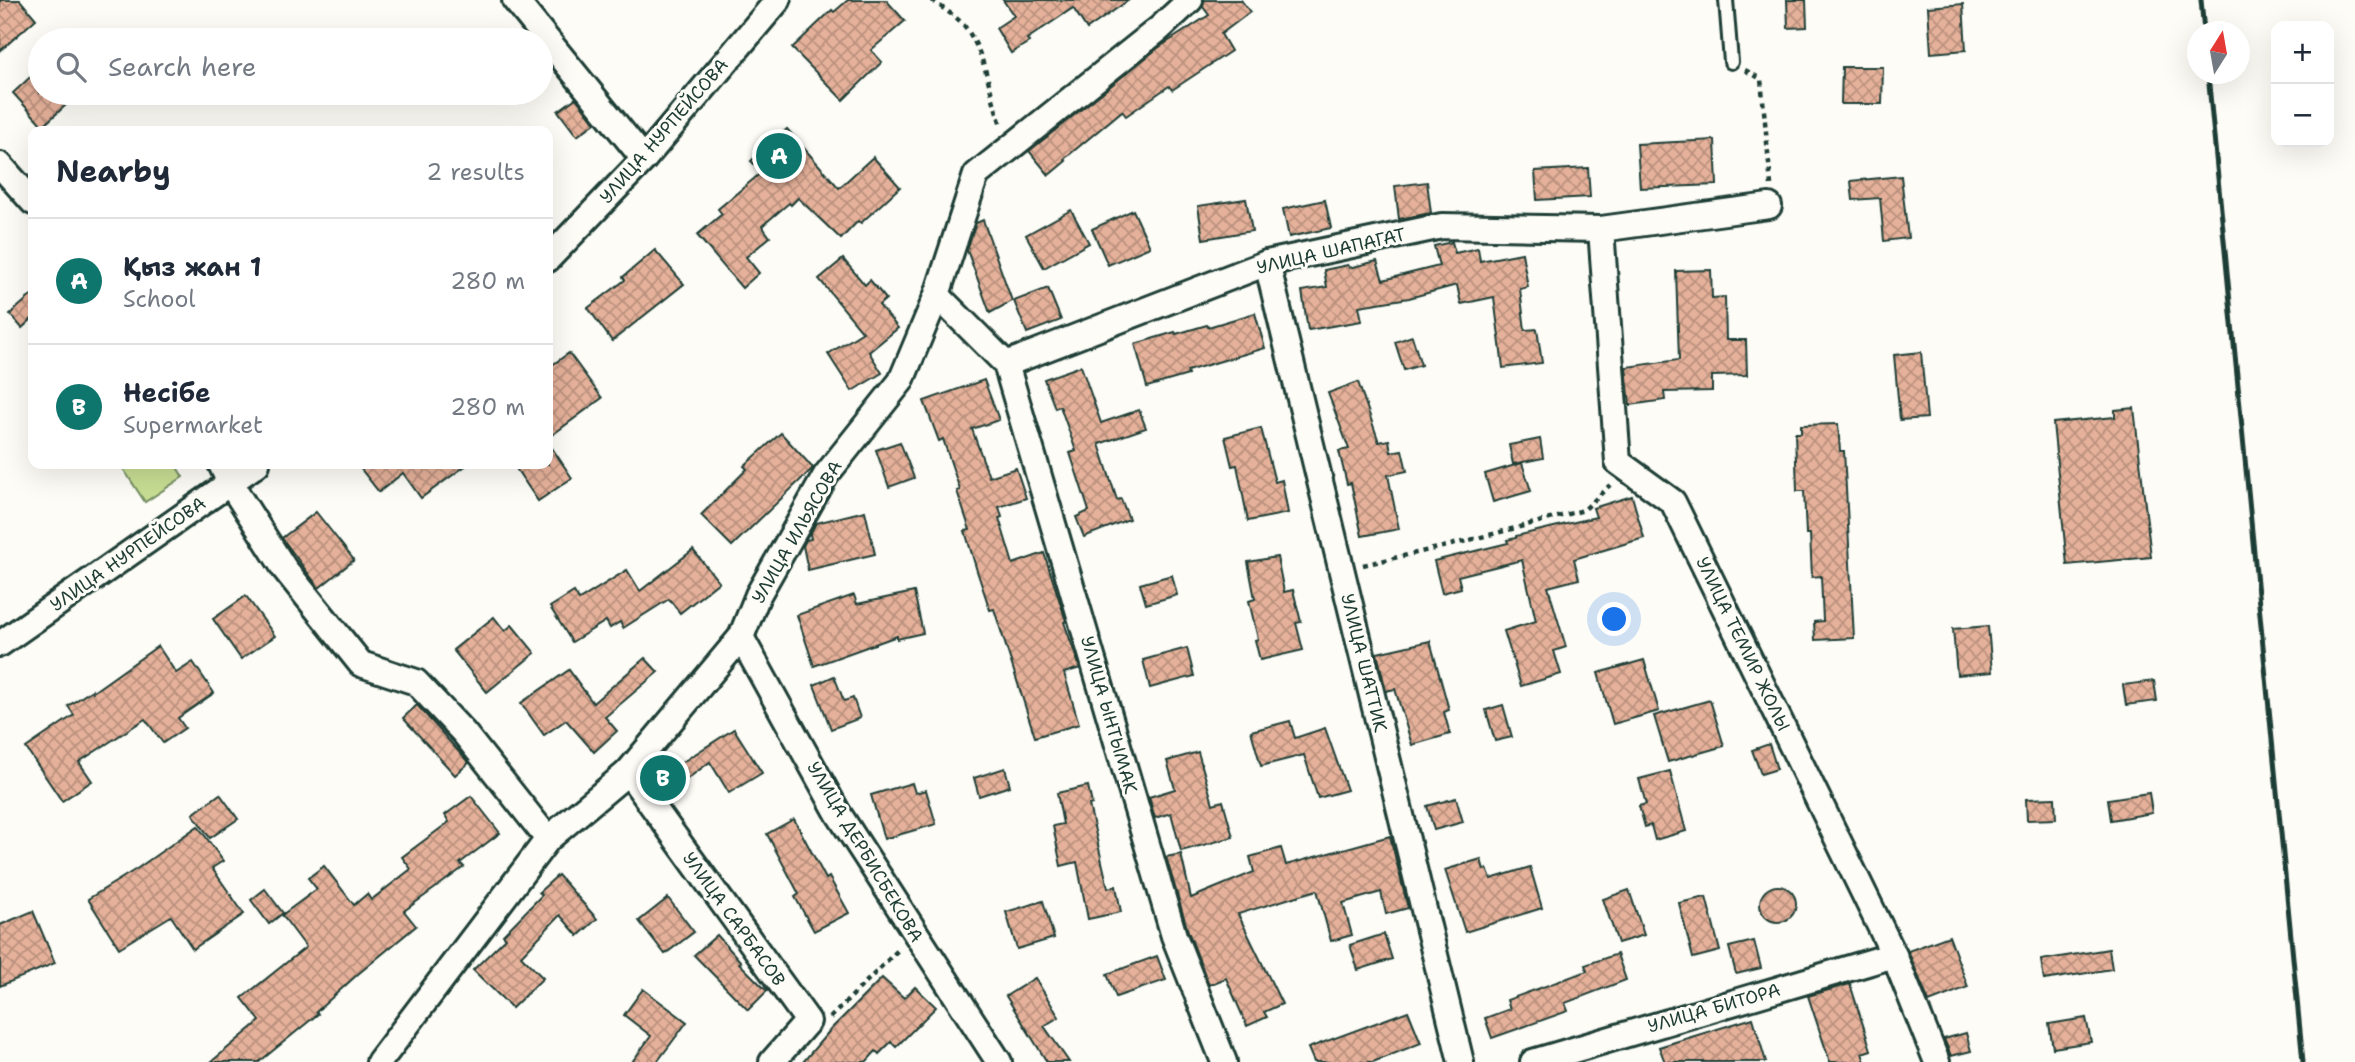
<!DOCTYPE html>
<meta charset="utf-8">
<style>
body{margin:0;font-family:"Shantell Sans",sans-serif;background:#f2f2f3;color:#1f2937}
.controls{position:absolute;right:21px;top:21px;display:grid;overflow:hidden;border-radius:14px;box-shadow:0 7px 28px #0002}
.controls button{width:63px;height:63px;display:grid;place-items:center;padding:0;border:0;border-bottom:2px solid #e0e1e3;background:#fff;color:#1f2937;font:35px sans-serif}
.compass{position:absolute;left:2187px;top:21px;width:63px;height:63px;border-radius:50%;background:#fff;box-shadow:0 7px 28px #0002;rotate:11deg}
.you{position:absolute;left:1615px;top:620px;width:24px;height:24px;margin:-18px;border:5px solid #fff;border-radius:50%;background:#1a73e8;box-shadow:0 0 0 10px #1a73e833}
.badge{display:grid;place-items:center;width:46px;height:46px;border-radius:50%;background:#0f766e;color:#fff;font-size:23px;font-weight:700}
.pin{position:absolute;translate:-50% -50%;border:4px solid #fff;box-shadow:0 2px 7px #0006}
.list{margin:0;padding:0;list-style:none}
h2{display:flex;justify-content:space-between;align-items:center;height:91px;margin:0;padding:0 28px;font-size:30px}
h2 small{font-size:23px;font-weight:400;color:#747a83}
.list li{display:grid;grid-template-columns:46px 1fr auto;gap:21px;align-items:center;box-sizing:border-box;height:126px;padding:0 28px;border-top:2px solid #e0e1e3}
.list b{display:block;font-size:26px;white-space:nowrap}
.list p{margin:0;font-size:23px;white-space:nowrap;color:#747a83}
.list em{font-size:23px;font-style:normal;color:#747a83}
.icon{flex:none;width:38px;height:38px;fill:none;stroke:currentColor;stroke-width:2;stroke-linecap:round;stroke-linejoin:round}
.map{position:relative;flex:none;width:2355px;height:1062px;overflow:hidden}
.search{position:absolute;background:#fff;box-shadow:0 7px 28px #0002;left:28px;top:28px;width:525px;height:77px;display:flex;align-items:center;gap:18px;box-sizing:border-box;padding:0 24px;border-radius:38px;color:#747a83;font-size:26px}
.panel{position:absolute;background:#fff;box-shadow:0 7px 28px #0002;left:28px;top:126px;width:525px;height:343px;border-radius:14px}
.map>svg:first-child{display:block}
.park{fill:#c8de93;stroke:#748e64;stroke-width:2}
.building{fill:url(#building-cross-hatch);stroke:#1f3d34;stroke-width:2}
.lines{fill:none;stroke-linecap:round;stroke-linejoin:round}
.service-casing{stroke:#1f3d34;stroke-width:18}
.minor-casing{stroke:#1f3d34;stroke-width:30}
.path{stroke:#1f3d34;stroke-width:4.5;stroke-dasharray:5 5;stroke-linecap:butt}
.service{stroke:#fdfcf7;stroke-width:12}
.minor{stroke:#fdfcf7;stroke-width:24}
.rail{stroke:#1f3d34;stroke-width:5}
.labels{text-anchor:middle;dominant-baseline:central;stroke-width:6;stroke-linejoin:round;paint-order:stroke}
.street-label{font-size:18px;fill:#1f3d34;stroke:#fdfcf7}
</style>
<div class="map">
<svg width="2355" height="1062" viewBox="0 0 2355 1062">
<defs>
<pattern id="building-cross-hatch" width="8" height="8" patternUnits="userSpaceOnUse" patternTransform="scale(1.75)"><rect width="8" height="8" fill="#e6b19a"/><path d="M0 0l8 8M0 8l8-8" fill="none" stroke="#ba917e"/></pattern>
</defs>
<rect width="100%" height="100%" fill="#fdfcf7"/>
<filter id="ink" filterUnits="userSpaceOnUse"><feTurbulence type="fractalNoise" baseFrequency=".0143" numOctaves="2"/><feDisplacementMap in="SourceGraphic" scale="14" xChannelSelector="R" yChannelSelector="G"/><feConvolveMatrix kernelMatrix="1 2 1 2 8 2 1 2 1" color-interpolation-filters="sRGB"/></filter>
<g filter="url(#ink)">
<polygon class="park" points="120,464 175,464 183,477 145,502"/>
<g class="building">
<polygon points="0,0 20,0 36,19 0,51"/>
<polygon points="848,0 886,0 905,21 871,50 882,62 843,100 792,48 832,10 834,12"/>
<polygon points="1003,0 1129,0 1087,29 1073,8 1027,39 1029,42 1011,53 996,28 1014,16"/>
<polygon points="1204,0 1241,0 1250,12 1221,34 1231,51 1172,90 1169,86 1126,116 1122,111 1064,159 1066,161 1049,175 1029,151 1158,48 1209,15 1203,7"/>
<polygon points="1787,0 1806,0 1807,27 1788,28"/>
<polygon points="1963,4 1966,50 1931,53 1928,7"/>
<polygon points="1842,67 1883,67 1882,104 1841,104"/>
<polygon points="40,68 40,93 79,93 43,126 13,93"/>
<polygon points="576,98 595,123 577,136 558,111"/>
<polygon points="787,129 839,188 873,157 900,187 861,223 858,221 841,239 798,198 791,205 789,203 762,226 770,237 746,257 759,273 742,288 697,235 722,214 718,209 762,172 751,161"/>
<polygon points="1715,140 1717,185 1640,188 1637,144"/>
<polygon points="1588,168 1590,197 1537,200 1535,171"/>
<polygon points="1901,176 1908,238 1884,241 1880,198 1853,200 1851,181"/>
<polygon points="1427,182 1431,213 1399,219 1395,186"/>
<polygon points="1246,199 1252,231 1203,239 1198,206"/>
<polygon points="1325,200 1331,228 1289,237 1283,209"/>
<polygon points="1071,210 1089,243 1044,268 1026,235"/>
<polygon points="1133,210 1150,247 1108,265 1092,229"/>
<polygon points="983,220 1012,301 990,313 967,250 976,223"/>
<polygon points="1452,242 1455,253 1478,248 1480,261 1522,253 1528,287 1520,289 1525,330 1537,329 1542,363 1503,368 1494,297 1461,304 1457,285 1409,298 1359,306 1362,321 1308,330 1302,291 1327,287 1324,270 1348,265 1349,268 1377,261 1383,280 1439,266 1434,246"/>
<polygon points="655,250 684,284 612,341 588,308 625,280 623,277"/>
<polygon points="843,259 865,285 870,280 886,299 879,305 898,328 869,352 882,373 852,391 828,354 863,332 819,279"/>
<polygon points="1711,270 1712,298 1725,297 1726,340 1746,340 1747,375 1712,376 1712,391 1664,392 1665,400 1630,405 1626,367 1679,360 1676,271"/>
<polygon points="1048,288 1061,320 1027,333 1014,301"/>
<polygon points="33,294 33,318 22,328 10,314"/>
<polygon points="1255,313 1265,348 1187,371 1188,375 1147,387 1135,344 1175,332 1176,334 1207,325 1208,327"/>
<polygon points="1412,336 1421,365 1404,370 1395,342"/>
<polygon points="1921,352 1927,418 1900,420 1894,355"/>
<polygon points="569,353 602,398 548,438 548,368"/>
<polygon points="1081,366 1101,423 1139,410 1146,428 1099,444 1117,500 1121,499 1129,519 1084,537 1076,517 1089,511 1070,453 1076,451 1060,406 1055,408 1044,379"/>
<polygon points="984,380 999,420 972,429 989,477 1016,468 1026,498 999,507 1002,517 999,518 1013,564 1044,553 1066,621 1064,622 1080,668 1064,673 1079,724 1035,737 994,609 990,610 977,571 965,531 970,530 957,491 960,490 943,439 939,441 924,401"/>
<polygon points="1358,382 1379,442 1389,440 1391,452 1402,450 1407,471 1388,475 1399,529 1362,536 1351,483 1347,484 1339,451 1349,449 1328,393"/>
<polygon points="2134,408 2151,557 2067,565 2053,423 2115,417 2115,410"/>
<polygon points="1838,424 1840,451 1844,451 1854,638 1815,640 1814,622 1823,621 1821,576 1812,577 1810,534 1806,534 1804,491 1797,491 1795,433 1801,433 1801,425"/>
<polygon points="1261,428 1275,482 1282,480 1288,513 1248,521 1237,465 1232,466 1225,437"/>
<polygon points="781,433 813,468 732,546 701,515 747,469 744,466"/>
<polygon points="1540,439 1543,458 1513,464 1509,445"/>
<polygon points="548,442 572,478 538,501 513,464 548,464"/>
<polygon points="900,442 914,478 889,487 876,450"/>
<polygon points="1522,463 1531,491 1493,502 1485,474"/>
<polygon points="357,464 468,464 421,498 403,473 379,492"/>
<polygon points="1632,496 1644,538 1574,559 1579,579 1548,587 1566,647 1554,651 1561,674 1521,686 1504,631 1536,621 1522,560 1458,576 1461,588 1442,593 1434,561 1508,543 1507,540 1516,538 1516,536 1596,517 1593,508"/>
<polygon points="865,511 875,554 808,570 803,546 806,540 811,539 810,534 816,523"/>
<polygon points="316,512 354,560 319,588 282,538"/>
<polygon points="693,550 719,582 680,613 669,599 623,628 620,622 610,628 606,621 572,642 550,607 574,592 579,600 627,570 640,591"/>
<polygon points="1277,557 1284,592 1293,590 1301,622 1296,623 1303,650 1260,660 1255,640 1258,639 1249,601 1255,599 1248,562"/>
<polygon points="1172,575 1177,595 1146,604 1140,584"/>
<polygon points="914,592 923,633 897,639 897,636 814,666 797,615 854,595 857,604"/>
<polygon points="246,596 275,636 241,659 213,619"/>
<polygon points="494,617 505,631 512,625 535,653 487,692 453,650"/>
<polygon points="1988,626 1992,672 1957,675 1953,629"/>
<polygon points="1430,641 1449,710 1444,712 1450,734 1412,745 1395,689 1386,691 1377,653"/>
<polygon points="158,646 176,673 193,662 214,693 178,718 185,728 163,743 145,719 79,762 92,781 62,801 26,748 74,715 68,706 92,690 93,692"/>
<polygon points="1187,648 1194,676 1150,688 1143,660"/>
<polygon points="645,658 658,672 605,717 617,731 594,752 566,720 544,735 521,703 569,670 593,703"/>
<polygon points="1644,660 1659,711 1613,724 1598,673"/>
<polygon points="834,676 844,701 853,698 860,718 831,729 814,685"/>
<polygon points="2154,681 2157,701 2126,705 2123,685"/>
<polygon points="1710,700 1724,746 1668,762 1654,716"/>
<polygon points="417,705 469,763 455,775 403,718"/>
<polygon points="1503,705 1512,737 1495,741 1486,710"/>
<polygon points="1290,721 1295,738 1325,728 1347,790 1318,798 1304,755 1261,766 1251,731"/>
<polygon points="734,729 762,773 729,793 710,762 664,796 650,777 673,759 678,765"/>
<polygon points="1769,744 1777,769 1761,774 1752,750"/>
<polygon points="1198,752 1213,804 1223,801 1233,837 1181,851 1171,813 1155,818 1149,797 1175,789 1167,761"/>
<polygon points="1005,768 1010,786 979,796 974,778"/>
<polygon points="1670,771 1686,831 1655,840 1651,825 1645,827 1639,806 1646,804 1639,779"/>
<polygon points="912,783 915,793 926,790 936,824 884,839 871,795"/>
<polygon points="1088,786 1092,804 1089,805 1108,888 1116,886 1121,912 1088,919 1077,862 1061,866 1053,826 1063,824 1057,793"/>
<polygon points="2149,793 2152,813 2111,820 2108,799"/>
<polygon points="220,794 238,819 210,838 193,814"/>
<polygon points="471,796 500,833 460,863 464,867 404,911 416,926 358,974 316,1012 318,1014 259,1062 211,1062 260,1021 242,998 306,947 282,915 317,889 308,878 324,866 354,905 367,894 371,900 411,869 402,857 449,822 445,815"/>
<polygon points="1456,798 1463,822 1434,830 1427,806"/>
<polygon points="2055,798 2056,819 2027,820 2026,799"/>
<polygon points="794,819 826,879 829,877 849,913 814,931 795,897 799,894 767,834"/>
<polygon points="198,826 223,861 212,868 244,914 193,949 171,916 119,948 88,899 138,868"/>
<polygon points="1390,836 1408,908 1386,914 1381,892 1343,903 1352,935 1331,941 1317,890 1238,914 1282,1004 1264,1012 1267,1017 1247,1026 1226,978 1209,985 1188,931 1166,857 1181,854 1191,898 1254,872 1250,857 1281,848 1286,865"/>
<polygon points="1481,859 1484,870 1487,869 1491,879 1530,867 1542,908 1465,932 1445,870"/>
<polygon points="558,875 597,919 578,936 560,915 521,956 543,978 512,1008 473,970 506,938 503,935 542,895 539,892"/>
<circle cx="1778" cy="904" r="18"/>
<polygon points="265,889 283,913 269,924 251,900"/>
<polygon points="1629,890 1644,935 1618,943 1603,899"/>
<polygon points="1706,897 1720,951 1693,958 1679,903"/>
<polygon points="668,898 694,932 665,954 639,921"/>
<polygon points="1043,901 1054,938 1017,949 1006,912"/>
<polygon points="33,911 55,963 0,986 0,925"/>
<polygon points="1384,934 1392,959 1358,970 1350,945"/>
<polygon points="717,935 741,962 739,963 767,991 748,1010 694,955"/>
<polygon points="1949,936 1968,987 1929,1002 1908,951"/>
<polygon points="1754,941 1761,968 1736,974 1729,947"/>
<polygon points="2109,949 2112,969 2044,980 2041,960"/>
<polygon points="1617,954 1626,980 1565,1003 1568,1011 1492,1038 1485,1018 1510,1009 1507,1000 1587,971 1585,965"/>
<polygon points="1157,956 1166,980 1116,997 1107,974"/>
<polygon points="882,978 904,998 915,987 936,1007 896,1047 891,1042 879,1054 876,1051 866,1062 803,1062 831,1029"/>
<polygon points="1035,978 1059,1017 1044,1026 1069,1062 1047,1062 1006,996"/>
<polygon points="1850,984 1871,1050 1862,1053 1865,1062 1830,1062 1808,996"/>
<polygon points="643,989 687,1022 657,1062 632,1062 651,1036 624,1015"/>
<polygon points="1408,1011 1421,1043 1373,1062 1314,1062 1308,1048"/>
<polygon points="1753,1018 1766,1062 1665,1062 1659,1047"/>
<polygon points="2086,1018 2091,1042 2053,1048 2049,1024"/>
<polygon points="1966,1033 1971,1051 1951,1056 1944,1039"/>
</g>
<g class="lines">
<g class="service-casing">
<polyline id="service" points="1726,0 1731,62"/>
</g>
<g class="minor-casing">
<g id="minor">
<polyline points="515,0 644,159"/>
<polyline points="0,165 33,202"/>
<polyline points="1601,229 1618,462 1673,502 1894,955 1937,1062"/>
<polyline points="548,259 644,159 778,0"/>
<polyline points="1267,263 1461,1062"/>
<polyline points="937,295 1006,364 1267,263 1442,226 1601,229 1769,206"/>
<polyline points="1006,364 1174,936 1224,1062"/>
<polyline points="221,464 230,483 284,568 361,664 416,682 464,733 548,839"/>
<polyline points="741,637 838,813 999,1062"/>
<polyline points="0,644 257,464"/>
<polyline points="628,772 808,1021 772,1062"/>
<polyline points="379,1062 548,839 628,772 741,637 758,595 826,475 901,381 937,295 976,175 1160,28 1190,0"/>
<polyline points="1533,1062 1894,955"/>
</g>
</g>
<g class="path">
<path d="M932 0C943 9 958 17 966 28 987 57 989 94 1002 127"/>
<polyline points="1745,70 1761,79 1771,185"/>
<polyline points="1363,565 1447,546 1584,510 1610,485"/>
<polyline points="830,1018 900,948"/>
</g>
<use href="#service" class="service"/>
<use href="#minor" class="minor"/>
<g class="rail">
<polyline points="2201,0 2204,32"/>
<polyline points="2208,74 2303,1062"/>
</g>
</g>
</g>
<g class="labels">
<g class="street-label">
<text transform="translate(664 131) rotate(-49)">УЛИЦА НУРПЕЙСОВА</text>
<text transform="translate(1331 251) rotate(-13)">УЛИЦА ШАПАГАТ</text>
<text transform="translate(797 532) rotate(-60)">УЛИЦА ИЛЬЯСОВА</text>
<text transform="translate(128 554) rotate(-35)">УЛИЦА НУРПЕЙСОВА</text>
<text transform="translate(1743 644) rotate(64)">УЛИЦА ТЕМИР ЖОЛЫ</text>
<text transform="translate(1364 663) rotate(76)">УЛИЦА ШАТТИК</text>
<text transform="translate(1109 715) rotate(74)">УЛИЦА ЫНТЫМАК</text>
<text transform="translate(865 852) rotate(59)">УЛИЦА ДЕРБИСБЕКОВА</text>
<text transform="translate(734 919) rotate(54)">УЛИЦА САРБАСОВ</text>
<text transform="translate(1714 1008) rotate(-16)">УЛИЦА БИТОРА</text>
</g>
</g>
</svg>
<div class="controls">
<button>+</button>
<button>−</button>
</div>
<svg class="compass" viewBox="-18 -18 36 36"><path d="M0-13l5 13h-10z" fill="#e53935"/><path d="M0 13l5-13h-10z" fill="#747a83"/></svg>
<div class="you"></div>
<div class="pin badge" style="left:779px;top:156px">A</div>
<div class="pin badge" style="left:663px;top:778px">B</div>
<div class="search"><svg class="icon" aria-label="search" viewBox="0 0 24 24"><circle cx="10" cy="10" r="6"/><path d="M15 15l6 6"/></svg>Search here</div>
<section class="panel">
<h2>Nearby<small>2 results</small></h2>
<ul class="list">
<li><span class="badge">A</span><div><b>Қыз жан 1</b><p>School</p></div><em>280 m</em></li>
<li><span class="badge">B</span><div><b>Несібе</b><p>Supermarket</p></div><em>280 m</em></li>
</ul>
</section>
</div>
